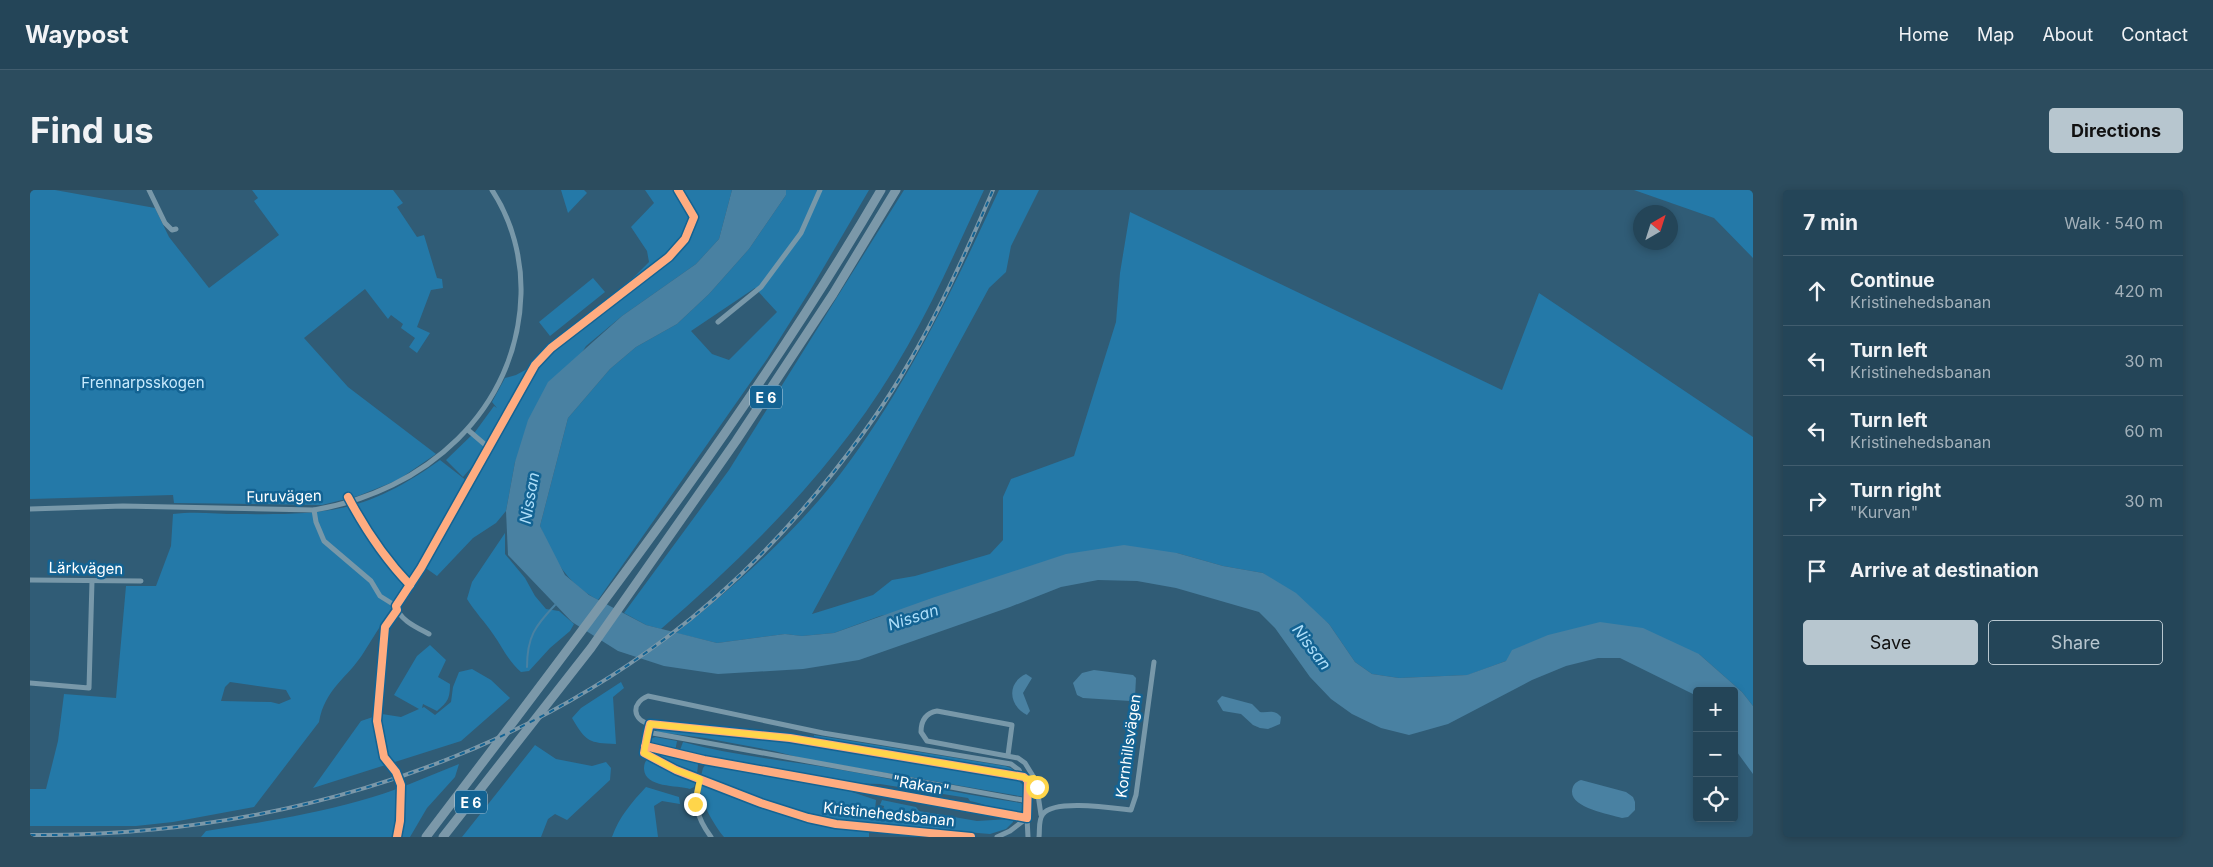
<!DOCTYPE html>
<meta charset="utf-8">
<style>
body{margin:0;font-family:Inter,sans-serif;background:#2c4c5e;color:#f1f3f6}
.controls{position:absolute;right:15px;bottom:15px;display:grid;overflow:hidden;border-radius:5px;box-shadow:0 2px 8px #0003}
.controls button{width:45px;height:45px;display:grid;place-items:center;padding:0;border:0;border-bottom:1px solid #415d6e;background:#244558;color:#f1f3f6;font:25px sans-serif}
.compass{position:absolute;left:1603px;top:15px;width:45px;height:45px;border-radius:50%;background:#244558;box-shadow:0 2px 8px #0003;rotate:39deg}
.stop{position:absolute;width:15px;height:15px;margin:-11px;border:4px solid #ffd54a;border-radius:50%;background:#fff}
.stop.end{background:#ffd54a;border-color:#fff;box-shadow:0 1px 5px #0008}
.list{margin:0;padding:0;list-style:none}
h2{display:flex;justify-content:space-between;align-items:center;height:65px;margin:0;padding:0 20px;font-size:21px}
h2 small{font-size:16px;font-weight:400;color:#a3b1ba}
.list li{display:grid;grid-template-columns:32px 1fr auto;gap:15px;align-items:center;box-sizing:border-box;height:70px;padding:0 20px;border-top:1px solid #415d6e}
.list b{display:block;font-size:19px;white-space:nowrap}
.list p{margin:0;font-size:16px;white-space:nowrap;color:#a3b1ba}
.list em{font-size:16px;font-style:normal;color:#a3b1ba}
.actions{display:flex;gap:10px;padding:15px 20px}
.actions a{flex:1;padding:11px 0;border:1px solid #b7c6cf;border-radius:5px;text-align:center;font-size:18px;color:#b7c6cf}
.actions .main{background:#b7c6cf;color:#111}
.icon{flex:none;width:28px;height:28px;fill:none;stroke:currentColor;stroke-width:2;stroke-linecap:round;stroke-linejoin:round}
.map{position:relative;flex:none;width:1723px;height:647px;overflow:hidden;border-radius:5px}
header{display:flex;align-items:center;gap:30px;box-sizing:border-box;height:70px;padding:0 25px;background:#244558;border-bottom:1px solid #415d6e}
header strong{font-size:24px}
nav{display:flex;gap:28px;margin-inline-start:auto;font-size:18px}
.intro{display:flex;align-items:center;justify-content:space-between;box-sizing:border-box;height:120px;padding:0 30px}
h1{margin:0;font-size:35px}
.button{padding:12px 22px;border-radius:5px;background:#b7c6cf;color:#111;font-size:18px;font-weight:700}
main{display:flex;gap:30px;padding:0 30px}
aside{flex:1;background:#244558;border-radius:5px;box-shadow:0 2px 8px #0003}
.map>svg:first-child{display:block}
.green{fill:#2479a8;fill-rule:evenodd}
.water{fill:#4981a2}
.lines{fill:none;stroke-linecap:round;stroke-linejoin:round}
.stream{stroke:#4981a2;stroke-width:2}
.minor{stroke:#7898a9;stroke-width:5}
.motorway{stroke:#7b98a9;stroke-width:9}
.rail-casing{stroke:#7b98a9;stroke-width:4}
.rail{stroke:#136393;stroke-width:2;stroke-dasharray:5.5;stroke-linecap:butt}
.cycleway-casing{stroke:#136393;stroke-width:11}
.cycleway{stroke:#ffac80;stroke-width:8}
.route{stroke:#ffd54a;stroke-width:6}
.labels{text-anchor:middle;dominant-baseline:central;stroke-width:5;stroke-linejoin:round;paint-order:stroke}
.shield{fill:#136393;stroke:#b8d0df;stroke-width:1}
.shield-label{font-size:14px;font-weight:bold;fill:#fff}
.park-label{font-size:15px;fill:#c8eafd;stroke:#136393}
.street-label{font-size:15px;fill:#fff;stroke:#136393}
.water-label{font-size:16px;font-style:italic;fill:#addef9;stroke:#136393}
</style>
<header>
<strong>Waypost</strong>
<nav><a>Home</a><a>Map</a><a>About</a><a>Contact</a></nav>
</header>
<div class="intro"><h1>Find us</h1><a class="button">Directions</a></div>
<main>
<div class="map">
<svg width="1723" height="647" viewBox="0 0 1723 647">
<rect width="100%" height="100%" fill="#305c76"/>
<g class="green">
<polygon points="0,0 25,0 125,18 139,47 179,98 249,45 224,11 228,8 222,0 363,0 373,13 367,17 387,47 394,45 407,88 412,89 413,98 401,100 387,137 400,143 387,163 379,157 385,148 371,138 373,134 361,125 358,129 335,99 274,148 318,197 406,264 368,290 328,306 292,315 144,313 143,305 0,309"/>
<polygon points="531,0 554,0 557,3 538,23"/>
<path d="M615 0H702L689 49 666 74 592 126 556 156 485 272 476 321 466 333 443 348 407 386 390 374C371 402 353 432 334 462 318 488 295 498 289 532L224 617 143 632 106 636H0V599H16L28 551 34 504 86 508 96 396H126L141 356 143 324C165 321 187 324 208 324 297 325 336 323 410 270L437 291 447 271 433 287 416 270 445 242 464 216 467 218 462 212 475 188 486 185 499 178 521 155 604 87 619 72 617 61 601 37 624 13ZM200 492 256 500 261 509 249 514 241 512 191 511 195 497Z"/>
<path d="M756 0H839L781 99 737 169 568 410C535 392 524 369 510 336L538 228 580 179 606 157 647 134 679 104 719 59 756 5ZM725 98 747 122 699 170 682 164 661 141Z"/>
<path d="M874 0H954C929 53 906 107 877 157 815 267 726 357 631 439L616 435 594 423 699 280Z"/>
<path d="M969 0H1009L981 56 976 82 959 98 782 424 843 405 862 390 885 386 960 364 973 350V307L981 289 1044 266 1086 132 1090 83 1100 22 1472 200 1509 103 1723 247V516L1712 502 1669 464 1476 471 1438 485 1369 488 1342 484 1325 472 1299 434 1233 383 1193 376 1147 363 850 426 804 443 772 446 755 444 687 453 646 443C705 396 765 343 811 283 877 196 923 99 969 0Z"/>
<polygon points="1604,0 1723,0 1723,68 1684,28"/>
<polygon points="563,88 575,102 520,146 509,132"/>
<path d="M475 343V364L495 388 505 406 516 419 529 421 544 434 540 441 520 458 499 481 491 482C478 471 473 458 463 444 455 432 445 422 437 409L442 392Z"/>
<path d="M400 455 416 470 408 487 420 494C420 508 418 512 407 521L393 514 392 518 394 517 405 525 421 512 423 497 429 482 442 479 461 490 480 508 431 551 283 598 331 531 352 524 371 527 389 519 364 505 387 466Z"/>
<path d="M591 492 594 498 583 507 586 554C559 553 556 552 542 528L551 518Z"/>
<polygon points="625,539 790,556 986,588 994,596 995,607 775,569 744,561 675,548 628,542"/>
<polygon points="784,545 975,576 981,578 986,583 784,550"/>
<polygon points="625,547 647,551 645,562 624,556 620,549"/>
<path d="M653 552C697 564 743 569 788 576 856 587 923 603 991 613L995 617 990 622C981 625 952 613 940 611L938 608 850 594 814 593 653 563 650 560Z"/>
<polygon points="505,555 526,569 562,576 576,572 581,578 580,590 537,630 525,624 518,629 511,647 432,647"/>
<polygon points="631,565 666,571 668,575 667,584 630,569"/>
<path d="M619 568 666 590 664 597 660 599C647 595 615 598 614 579 614 574 615 571 619 568Z"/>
<polygon points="677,573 804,596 846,610 845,620 853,620 854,616 850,615 852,610 886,617 889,621 947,631 979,629 983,630 983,632 976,639 960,644 800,631 769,624 674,588 671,586 673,578"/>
<path d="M429 574 425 587 397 618 380 647H171L176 641C228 633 279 625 329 611 364 602 396 587 429 574Z"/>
<path d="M674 593 746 622 770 629 839 640V647H694C686 638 666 606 671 594Z"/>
<path d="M616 597 649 607 650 614 632 611 624 616 628 647H582C589 627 602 612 616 597Z"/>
</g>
<g class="water">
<polygon points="702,0 756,0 756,5 719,59 679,104 647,134 606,157 580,179 538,228 510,336 535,385 559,405 616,435 687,453 755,444 772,446 804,443 902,408 1036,364 1094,355 1147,363 1193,376 1233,383 1266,403 1299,434 1325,472 1342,484 1369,488 1437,485 1476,471 1482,460 1518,445 1570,432 1613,438 1669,464 1712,502 1723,516 1723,584 1704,558 1704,501 1667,501 1667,506 1590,468 1568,468 1536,476 1502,490 1418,534 1379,545 1351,538 1322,524 1301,509 1280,487 1245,438 1229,422 1146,398 1107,391 1068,390 1031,397 980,417 829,470 773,479 688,484 634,476 588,461 542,432 478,365 476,321 485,272 498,230 518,192 592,126 666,74 689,49"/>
<polygon points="1064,480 1103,485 1106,488 1105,507 1100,511 1053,508 1047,505 1043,493 1052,483"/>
<path d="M996 484 1002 488 993 503 1000 521 997 525C979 516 976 493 996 484Z"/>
<path d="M1192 506 1222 514 1230 522C1239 523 1244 519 1251 527L1250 534 1238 539 1230 538 1223 535 1211 524 1193 521 1187 511Z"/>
<path d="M1551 590 1596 602 1603 607 1605 612V620L1598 627 1592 628C1579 624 1542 618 1542 602 1542 596 1545 592 1551 590Z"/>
</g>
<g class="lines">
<path class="stream" d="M497 477C497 447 505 436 525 415"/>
<g class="minor">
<polyline points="119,0 135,33 142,40 146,39"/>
<polyline points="688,132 731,97 771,43 790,0"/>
<polyline points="438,240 459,258"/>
<path d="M0 319 93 316 284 320C394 302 488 221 491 104 492 69 482 30 462 0"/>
<path d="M284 320 286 332 294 351 341 391 350 406 366 416C369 430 388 438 399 444"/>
<polyline points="0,390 111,391"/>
<polyline points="0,493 59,498 62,391"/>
<path d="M620 534C602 530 601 513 618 506L793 543 981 574 989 580 992 587"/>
<polyline points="617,542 998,611"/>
<path d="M615 556 674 570 997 628 998 591 994 587 760 548 620 534C617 544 616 553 614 563L646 580 731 613 778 628 806 634 941 647"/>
<path d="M978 565 982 535 907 521C896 523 891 531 891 542L897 551 988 568 995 573 1006 591 1011 625"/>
<path d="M670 589C662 612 667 628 681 647"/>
<polyline points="967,647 980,641 997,628 998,647"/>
<path d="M1009 647C1010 640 1008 630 1013 624 1024 609 1083 618 1101 620L1106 605 1124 472"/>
</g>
<g class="motorway">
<path d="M396 647C555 437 718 228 851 0"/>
<polyline points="413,647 561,458 706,251 803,104 866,0"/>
</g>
<g class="rail-casing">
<path id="rail" d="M0 645C226 647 456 583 636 448 712 391 779 318 834 242 888 168 927 84 963 0"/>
</g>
<use href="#rail" class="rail"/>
<g class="cycleway-casing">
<g id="cycleway">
<path d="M318 307C335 339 355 369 380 395"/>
<path d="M615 556 674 570 997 628 998 591 994 587 760 548 620 534C617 544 616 553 614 563L646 580 731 613 778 628 806 634 941 647"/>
<polyline points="367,647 370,631 371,595 366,582 354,567 347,531 355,437 367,420 366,416 391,378 505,175 521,158 639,67 655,49 664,27 648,0"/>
</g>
</g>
<use href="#cycleway" class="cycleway"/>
</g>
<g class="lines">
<polyline class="route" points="665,614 670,589 646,580 614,563 620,534 760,548 994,587 996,589 1004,588 1007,597"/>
</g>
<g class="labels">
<g class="shield">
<rect x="720" y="195.5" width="32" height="23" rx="4"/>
<rect x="425" y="600.5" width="32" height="23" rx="4"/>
</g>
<g class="shield-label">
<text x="736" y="207">E 6</text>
<text x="441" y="612">E 6</text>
</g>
<g class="park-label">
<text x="113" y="192">Frennarpsskogen</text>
</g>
<g class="street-label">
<text transform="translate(254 306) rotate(-1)">Furuvägen</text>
<text transform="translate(56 378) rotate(1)">Lärkvägen</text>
<text transform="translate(1098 556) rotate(-82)">Kornhillsvägen</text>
<text transform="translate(891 595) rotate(10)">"Rakan"</text>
<text transform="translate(859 624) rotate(6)">Kristinehedsbanan</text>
</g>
<g class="water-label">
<text transform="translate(499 308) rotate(-80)">Nissan</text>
<text transform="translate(883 427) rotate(-18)">Nissan</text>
<text transform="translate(1282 457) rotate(53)">Nissan</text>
</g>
</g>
</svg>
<div class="controls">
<button>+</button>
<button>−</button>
<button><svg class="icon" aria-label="locate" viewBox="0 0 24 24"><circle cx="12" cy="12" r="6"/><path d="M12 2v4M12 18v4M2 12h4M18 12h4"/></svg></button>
</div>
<svg class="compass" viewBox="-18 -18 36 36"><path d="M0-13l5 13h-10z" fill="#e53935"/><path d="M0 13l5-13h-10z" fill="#a3b1ba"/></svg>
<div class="stop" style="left:1007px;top:597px"></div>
<div class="stop end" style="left:665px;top:614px"></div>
</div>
<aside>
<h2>7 min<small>Walk · 540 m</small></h2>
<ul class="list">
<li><svg class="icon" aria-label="ahead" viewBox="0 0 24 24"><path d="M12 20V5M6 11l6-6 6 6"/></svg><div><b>Continue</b><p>Kristinehedsbanan</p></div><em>420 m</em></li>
<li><svg class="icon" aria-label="left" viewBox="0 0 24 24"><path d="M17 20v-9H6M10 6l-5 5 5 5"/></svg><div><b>Turn left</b><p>Kristinehedsbanan</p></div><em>30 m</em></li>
<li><svg class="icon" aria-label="left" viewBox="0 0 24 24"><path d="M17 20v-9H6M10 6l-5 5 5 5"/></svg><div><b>Turn left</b><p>Kristinehedsbanan</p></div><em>60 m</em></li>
<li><svg class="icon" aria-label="right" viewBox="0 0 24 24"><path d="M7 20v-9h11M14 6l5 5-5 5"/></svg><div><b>Turn right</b><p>&quot;Kurvan&quot;</p></div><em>30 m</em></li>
<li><svg class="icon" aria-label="arrive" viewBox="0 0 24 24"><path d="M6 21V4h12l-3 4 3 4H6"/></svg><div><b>Arrive at destination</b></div></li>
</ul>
<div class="actions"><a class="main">Save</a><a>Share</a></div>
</aside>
</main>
